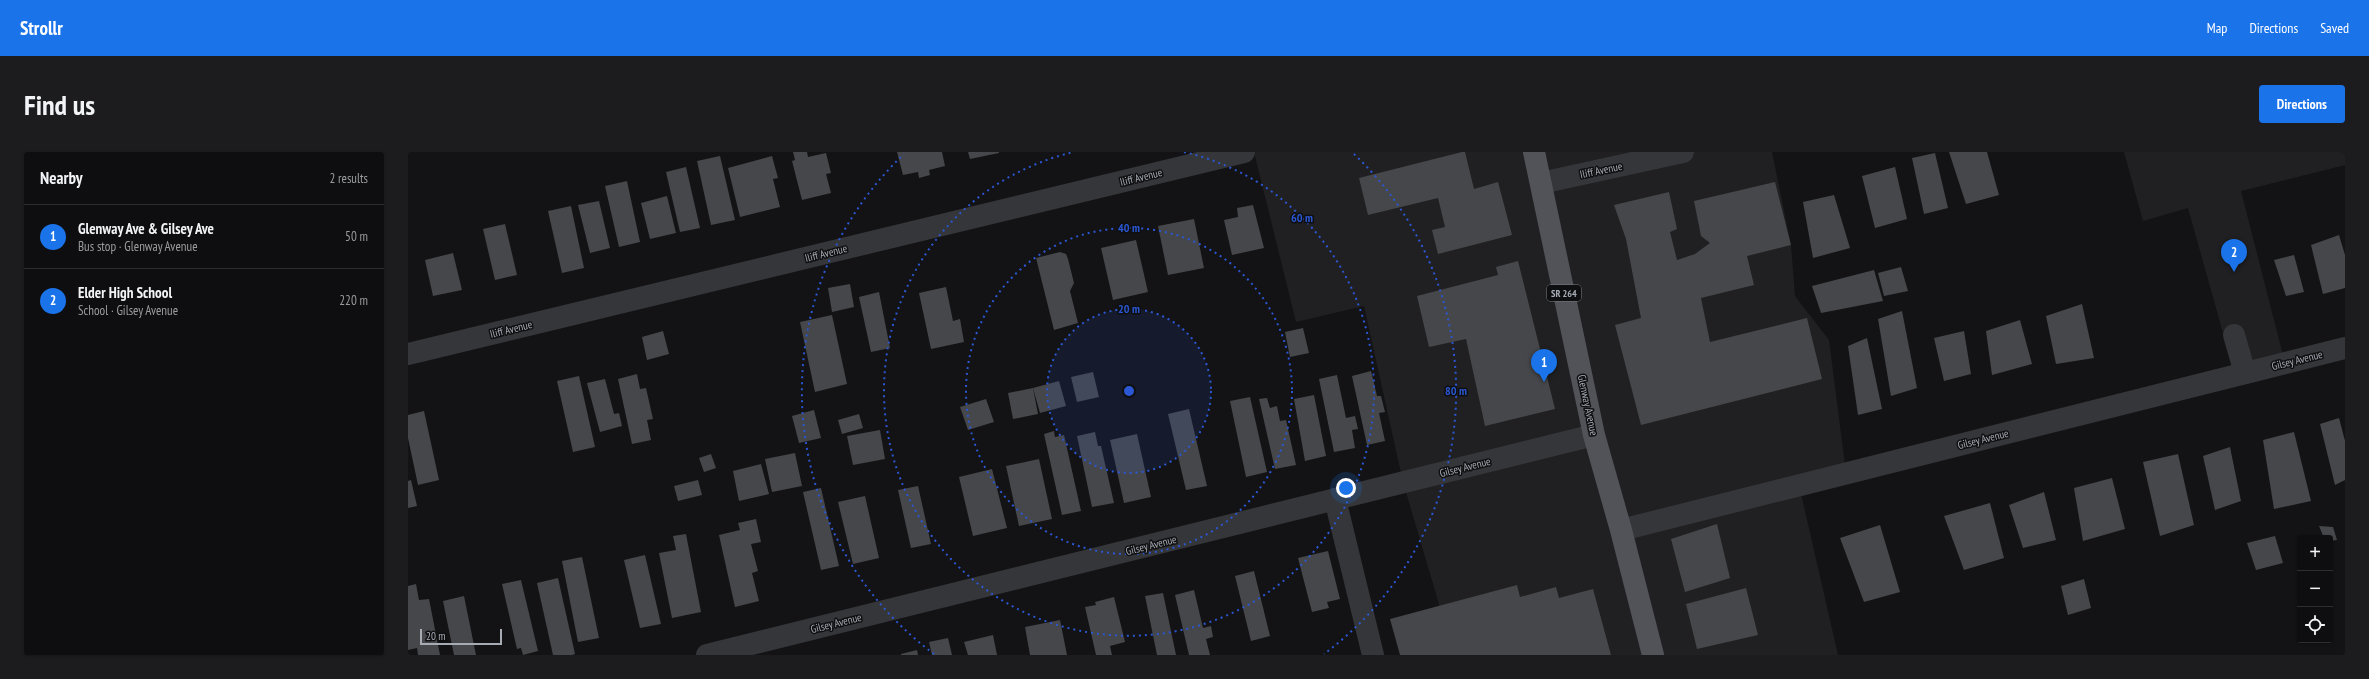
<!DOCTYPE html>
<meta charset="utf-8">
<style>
body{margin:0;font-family:"PT Sans Narrow",sans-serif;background:#1c1c1e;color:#f1f3f6}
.controls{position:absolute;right:12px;bottom:12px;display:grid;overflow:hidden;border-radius:4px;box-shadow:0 1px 3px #0004}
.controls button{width:36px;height:36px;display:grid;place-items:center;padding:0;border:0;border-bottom:1px solid #2e2e30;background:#0e0e10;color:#f1f3f6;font:20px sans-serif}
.scale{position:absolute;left:12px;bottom:10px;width:82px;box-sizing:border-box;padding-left:4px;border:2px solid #a7abb4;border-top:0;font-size:11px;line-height:14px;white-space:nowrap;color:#a7abb4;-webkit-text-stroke:3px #0e0f10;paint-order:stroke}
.you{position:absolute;left:938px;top:336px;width:14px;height:14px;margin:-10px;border:3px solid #fff;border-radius:50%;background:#1a73e8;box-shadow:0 0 0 6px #1a73e833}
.badge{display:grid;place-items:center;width:26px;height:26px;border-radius:50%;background:#1a73e8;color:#fff;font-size:13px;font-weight:700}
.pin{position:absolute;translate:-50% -33px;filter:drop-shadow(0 1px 2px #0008)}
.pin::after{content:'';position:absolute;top:21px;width:14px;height:12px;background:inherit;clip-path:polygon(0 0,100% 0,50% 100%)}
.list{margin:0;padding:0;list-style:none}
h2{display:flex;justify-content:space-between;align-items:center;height:52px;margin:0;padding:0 16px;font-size:17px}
h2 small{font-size:13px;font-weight:400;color:#9b9c9f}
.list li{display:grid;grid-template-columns:26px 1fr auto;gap:12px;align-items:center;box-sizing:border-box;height:64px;padding:0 16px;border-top:1px solid #2e2e30}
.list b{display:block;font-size:15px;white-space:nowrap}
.list p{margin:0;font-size:13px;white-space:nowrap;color:#9b9c9f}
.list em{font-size:13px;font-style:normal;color:#9b9c9f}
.icon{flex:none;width:22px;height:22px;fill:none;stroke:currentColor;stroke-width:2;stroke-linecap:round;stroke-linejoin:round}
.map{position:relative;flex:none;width:1937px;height:503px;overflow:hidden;border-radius:4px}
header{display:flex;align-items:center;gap:24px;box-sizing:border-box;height:56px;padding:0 20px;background:#1a73e8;color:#fff}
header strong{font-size:19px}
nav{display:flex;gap:22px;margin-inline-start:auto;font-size:14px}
.intro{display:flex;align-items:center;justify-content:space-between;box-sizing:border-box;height:96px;padding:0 24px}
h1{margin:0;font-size:28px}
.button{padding:10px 18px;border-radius:4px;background:#1a73e8;color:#fff;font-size:14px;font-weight:700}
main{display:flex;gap:24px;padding:0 24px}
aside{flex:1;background:#0e0e10;border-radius:4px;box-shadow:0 1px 3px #0004}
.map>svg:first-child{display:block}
.built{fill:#202022}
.building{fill:#46474a}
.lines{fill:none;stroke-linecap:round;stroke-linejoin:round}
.minor{stroke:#353639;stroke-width:22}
.major{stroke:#515358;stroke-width:22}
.ring{fill:none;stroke:#2b57d4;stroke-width:2;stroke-dasharray:2 4}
.labels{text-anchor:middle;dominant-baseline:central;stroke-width:3;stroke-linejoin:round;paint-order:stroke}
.shield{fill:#0e0f10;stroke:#797c83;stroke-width:1}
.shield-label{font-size:10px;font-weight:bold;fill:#a7abb4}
.street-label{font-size:11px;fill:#a7abb4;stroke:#0e0f10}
.centre{fill:#2b57d4;stroke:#0e0f10;stroke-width:2}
.ring-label{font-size:12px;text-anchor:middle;font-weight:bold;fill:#2b57d4;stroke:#0e0f10;stroke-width:3;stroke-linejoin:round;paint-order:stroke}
</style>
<header>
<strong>Strollr</strong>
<nav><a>Map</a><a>Directions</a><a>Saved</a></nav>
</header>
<div class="intro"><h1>Find us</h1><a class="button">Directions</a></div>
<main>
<aside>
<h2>Nearby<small>2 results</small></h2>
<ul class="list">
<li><span class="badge">1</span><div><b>Glenway Ave &amp; Gilsey Ave</b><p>Bus stop · Glenway Avenue</p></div><em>50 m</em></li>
<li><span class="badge">2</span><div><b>Elder High School</b><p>School · Gilsey Avenue</p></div><em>220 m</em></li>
</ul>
</aside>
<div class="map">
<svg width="1937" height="503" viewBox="0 0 1937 503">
<rect width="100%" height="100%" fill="#131315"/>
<g class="built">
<polygon points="846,0 1364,0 1383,93 1387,144 1421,188 1438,321 1391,333 1430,503 1046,503 995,330 956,154 888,170"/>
<polygon points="1716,0 1937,0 1937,13 1833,39 1877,211 1827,224 1780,56 1735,69"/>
</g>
<g class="building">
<polygon points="385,0 399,0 400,5 418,1 423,21 418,22 423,41 394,48 384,9 387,8"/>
<polygon points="489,0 534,0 537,14 521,18 522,23 511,26 510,20 495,23"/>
<polygon points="560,0 591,0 591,1 562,7"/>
<polygon points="1054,0 1057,0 1066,37 1090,30 1104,83 1030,102 1024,78 1037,75 1030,46 960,63 951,26"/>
<polygon points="1541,0 1579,0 1591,43 1558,52"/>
<polygon points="1527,1 1540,56 1516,62 1504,6"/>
<polygon points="312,4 327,68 303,73 289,9"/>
<polygon points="364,4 370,26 365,27 372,55 332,65 320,16"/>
<polygon points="278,15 292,76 272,80 258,20"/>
<polygon points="1487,15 1499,67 1467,76 1454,24"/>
<polygon points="219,29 232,90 211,95 197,34"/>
<polygon points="1367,30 1383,93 1339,104 1346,133 1293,146 1302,190 1399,166 1414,227 1233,273 1207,173 1233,166 1218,87 1206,53 1261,40 1269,77 1262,80 1269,108 1287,102 1302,91 1293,84 1286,49"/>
<polygon points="1426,43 1442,96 1405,106 1395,50"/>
<polygon points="259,44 268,81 242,87 233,51"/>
<polygon points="191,49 202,96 182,101 170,53"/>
<polygon points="845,53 856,96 824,103 816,68 830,65 829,56"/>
<polygon points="163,54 176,116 154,121 140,59"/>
<polygon points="786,67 796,116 760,123 750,74"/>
<polygon points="97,72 109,123 87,128 75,77"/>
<polygon points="1931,83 1937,103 1937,136 1915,142 1903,93"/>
<polygon points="728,88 740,140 705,148 693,96"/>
<polygon points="652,100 658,102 660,107 666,131 662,139 670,171 646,178 628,106"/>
<polygon points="45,101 54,138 25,144 17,108"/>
<polygon points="1886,103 1896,140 1878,144 1866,108"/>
<polygon points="1110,109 1147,257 1077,274 1058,187 1021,195 1009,144 1090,123 1088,115"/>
<polygon points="1493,115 1500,139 1476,144 1470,121"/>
<polygon points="1466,118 1475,149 1413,161 1404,134"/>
<polygon points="442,132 446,155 424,160 420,136"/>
<polygon points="538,135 545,169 552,167 556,190 523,197 511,141"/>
<polygon points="471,140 482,196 463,200 451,145"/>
<polygon points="1674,152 1686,206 1648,212 1638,164"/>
<polygon points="1494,159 1509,236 1483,244 1470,167"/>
<polygon points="424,163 439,232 407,240 392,170"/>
<polygon points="1612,168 1624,212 1584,223 1578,179"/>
<polygon points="895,176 901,201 882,205 877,180"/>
<polygon points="255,179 261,202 239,208 234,185"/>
<polygon points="1556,179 1563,222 1536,229 1526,186"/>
<polygon points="1459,186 1474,257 1450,263 1440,194"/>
<polygon points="963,219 969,244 973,244 977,260 971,261 977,289 959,293 944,224"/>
<polygon points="685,220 691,245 669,250 663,225"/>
<polygon points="229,222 232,237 238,236 245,267 239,268 243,288 224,292 210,227"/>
<polygon points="929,223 938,266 947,264 950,277 944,278 947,296 926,300 911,227"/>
<polygon points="171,224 187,295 165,300 149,229"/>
<polygon points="197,227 206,262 211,261 214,274 192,280 179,231"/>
<polygon points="651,229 658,254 632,261 625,236"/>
<polygon points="625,236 630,262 605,267 600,241"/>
<polygon points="906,243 918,304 897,309 886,247"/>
<polygon points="842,245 859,320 838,325 822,249"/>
<polygon points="859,246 862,256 869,254 872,269 878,268 888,313 867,317 851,247"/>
<polygon points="578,247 586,270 560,278 552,255"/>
<polygon points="781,257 799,334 778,338 760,262"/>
<polygon points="406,258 413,286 391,291 384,264"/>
<polygon points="16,259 31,328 10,333 0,286 0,263"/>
<polygon points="451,262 455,276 434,282 430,268"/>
<polygon points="1931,266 1937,289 1937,328 1927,333 1912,272"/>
<polygon points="472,278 477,307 445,313 439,284"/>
<polygon points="646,279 647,285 656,283 673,359 654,363 636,282"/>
<polygon points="687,280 690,294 693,294 706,351 684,355 669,284"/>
<polygon points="1886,280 1903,349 1866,357 1855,288"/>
<polygon points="729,282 743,345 716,351 702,288"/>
<polygon points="1822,295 1833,349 1807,358 1795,304"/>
<polygon points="387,301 394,334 364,340 357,307"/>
<polygon points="303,302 308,316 296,320 291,306"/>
<polygon points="1770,302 1786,373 1752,384 1735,310"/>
<polygon points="631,307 644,367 611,374 598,314"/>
<polygon points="353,312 361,342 331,349 325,319"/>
<polygon points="584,317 599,376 565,384 551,325"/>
<polygon points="1704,326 1717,377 1675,389 1666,336"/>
<polygon points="3,328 9,354 0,356 0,329"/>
<polygon points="290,328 294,343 270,349 266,334"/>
<polygon points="510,334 523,392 503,396 490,338"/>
<polygon points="413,336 431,414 413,418 395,340"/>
<polygon points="1636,340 1648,388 1615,396 1601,353"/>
<polygon points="457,344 471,406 445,412 430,350"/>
<polygon points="1582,351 1596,406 1556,418 1536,364"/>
<polygon points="348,367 353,390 343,392 350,419 344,421 351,449 327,455 311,383 332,378 330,371"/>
<polygon points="1309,372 1322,426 1277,440 1263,387"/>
<polygon points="1472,373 1492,440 1456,450 1432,386"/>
<polygon points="1911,374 1925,375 1929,388 1922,389 1922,386 1916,386"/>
<polygon points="278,382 293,460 264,466 251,401 268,398 265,384"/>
<polygon points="1867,384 1875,411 1848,418 1839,391"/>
<polygon points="920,399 932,447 919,450 921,456 904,460 890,406"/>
<polygon points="237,403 253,472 232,476 216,408"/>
<polygon points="174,405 191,486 170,490 154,409"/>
<polygon points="846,419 862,484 843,489 827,424"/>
<polygon points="150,426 167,502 164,503 145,503 129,431"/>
<polygon points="1676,427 1683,456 1660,463 1653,434"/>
<polygon points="113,428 130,499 115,503 113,496 109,497 94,432"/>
<polygon points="8,432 11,448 21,447 32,503 10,503 9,496 0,498 0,434"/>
<polygon points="1109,433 1112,445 1148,435 1151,446 1185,437 1203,503 992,503 982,467"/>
<polygon points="1338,436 1350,483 1289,497 1278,452"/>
<polygon points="786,438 795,476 803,474 805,485 798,487 802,503 781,503 767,443"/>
<polygon points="755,441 768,503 749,503 737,444"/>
<polygon points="56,444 68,503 46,503 35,449"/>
<polygon points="706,445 717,490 702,494 704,503 688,503 677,455 688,453 687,450"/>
<polygon points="652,468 659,503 622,503 617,475"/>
<polygon points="585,483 589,503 560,503 556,490"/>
<polygon points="540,486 544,503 524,503 521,490"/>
<polygon points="509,498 510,503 493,503 493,502"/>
</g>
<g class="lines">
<g class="minor">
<polyline points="1133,31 1275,0"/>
<polyline points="1826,183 1837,221"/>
<polyline points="0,202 836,0"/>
<polyline points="927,347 965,503"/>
<polyline points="1213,378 1937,196"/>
<polyline points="299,503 1186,283"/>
</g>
<polyline class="major" points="1126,0 1186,283 1213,378 1245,503"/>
</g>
<circle cx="721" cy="239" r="82" fill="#2b57d4" fill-opacity=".12"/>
<g class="ring">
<circle cx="721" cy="239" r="82"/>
<circle cx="721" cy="239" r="163"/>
<path d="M776 0A245 245 0 1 1 666 0"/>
<path d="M526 502A327 327 0 0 1 496 2M946 2A327 327 0 0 1 916 502"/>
</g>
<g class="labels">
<rect class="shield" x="1139" y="133" width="34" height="16" rx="3"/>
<g class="shield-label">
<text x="1156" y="141">SR 264</text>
</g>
<g class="street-label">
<text transform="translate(1193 18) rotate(-12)">Iliff Avenue</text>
<text transform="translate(733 25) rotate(-14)">Iliff Avenue</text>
<text transform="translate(418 101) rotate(-14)">Iliff Avenue</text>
<text transform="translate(103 177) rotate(-14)">Iliff Avenue</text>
<text transform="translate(1889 208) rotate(-14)">Gilsey Avenue</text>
<text transform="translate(1180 253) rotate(78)">Glenway Avenue</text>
<text transform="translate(1575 287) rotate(-14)">Gilsey Avenue</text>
<text transform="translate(1057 315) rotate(-14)">Gilsey Avenue</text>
<text transform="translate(743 393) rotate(-14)">Gilsey Avenue</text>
<text transform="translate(428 471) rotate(-14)">Gilsey Avenue</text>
</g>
</g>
<circle cx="721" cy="239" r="6" class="centre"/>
<g class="ring-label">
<text x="894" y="70">60 m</text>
<text x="721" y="80">40 m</text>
<text x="721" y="161">20 m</text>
<text x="1048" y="243">80 m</text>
</g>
</svg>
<div class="controls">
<button>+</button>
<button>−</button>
<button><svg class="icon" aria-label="locate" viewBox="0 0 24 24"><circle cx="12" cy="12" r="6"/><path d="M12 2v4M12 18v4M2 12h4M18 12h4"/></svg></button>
</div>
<div class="scale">20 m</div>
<div class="you"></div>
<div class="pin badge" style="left:1136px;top:230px">1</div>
<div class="pin badge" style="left:1826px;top:120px">2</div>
</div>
</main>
